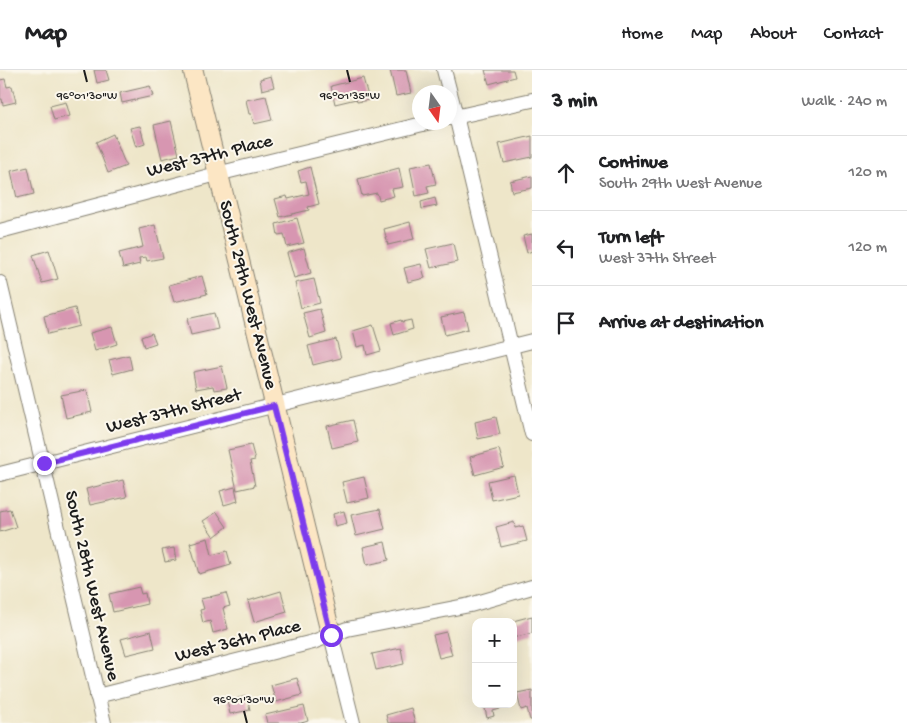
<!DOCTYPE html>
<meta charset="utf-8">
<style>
body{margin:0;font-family:"Gochi Hand",sans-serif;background:#f6f6f6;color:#202124}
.controls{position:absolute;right:15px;bottom:15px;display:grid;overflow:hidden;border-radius:10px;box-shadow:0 5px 20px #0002}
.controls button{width:45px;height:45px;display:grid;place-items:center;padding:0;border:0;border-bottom:1px solid #e0e0e0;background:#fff;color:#202124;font:25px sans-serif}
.compass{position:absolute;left:412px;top:15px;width:45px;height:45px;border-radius:50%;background:#fff;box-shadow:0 5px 20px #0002;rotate:166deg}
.stop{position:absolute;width:15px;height:15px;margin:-11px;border:4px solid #7c3aed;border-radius:50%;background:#fff}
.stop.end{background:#7c3aed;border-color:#fff;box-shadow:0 1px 5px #0008}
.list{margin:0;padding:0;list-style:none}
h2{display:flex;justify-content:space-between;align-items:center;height:65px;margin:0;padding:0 20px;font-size:21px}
h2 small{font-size:16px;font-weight:400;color:#757577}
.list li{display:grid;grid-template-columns:32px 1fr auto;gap:15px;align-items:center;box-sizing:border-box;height:75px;padding:0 20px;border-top:1px solid #e0e0e0}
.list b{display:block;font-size:19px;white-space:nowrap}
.list p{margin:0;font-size:16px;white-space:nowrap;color:#757577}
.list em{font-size:16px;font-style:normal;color:#757577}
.icon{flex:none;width:28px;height:28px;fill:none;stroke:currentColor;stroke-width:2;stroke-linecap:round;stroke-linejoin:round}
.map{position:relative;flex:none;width:532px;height:653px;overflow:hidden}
header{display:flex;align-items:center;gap:30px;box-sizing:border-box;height:70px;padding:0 25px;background:#fff;border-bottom:1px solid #e0e0e0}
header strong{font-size:24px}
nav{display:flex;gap:28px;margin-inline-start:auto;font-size:18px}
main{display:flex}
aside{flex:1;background:#fff}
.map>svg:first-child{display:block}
.building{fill:#d796b1}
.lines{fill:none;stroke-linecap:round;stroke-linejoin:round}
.street-casing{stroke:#858172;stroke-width:16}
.secondary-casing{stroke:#858172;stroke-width:21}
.street{stroke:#fff;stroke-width:14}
.secondary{stroke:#fce6c4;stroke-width:19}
.route{stroke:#7c3aed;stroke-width:6}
.ticks{fill:none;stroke:#1c1c1c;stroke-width:2}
.labels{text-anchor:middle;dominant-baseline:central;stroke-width:4;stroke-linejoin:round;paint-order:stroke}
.street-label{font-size:19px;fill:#1c1c1c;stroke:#fbf7ec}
.ticks-label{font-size:12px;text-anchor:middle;fill:#1c1c1c;stroke:#fbf7ec;stroke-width:4;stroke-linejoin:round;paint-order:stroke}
</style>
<header>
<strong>Map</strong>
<nav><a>Home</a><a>Map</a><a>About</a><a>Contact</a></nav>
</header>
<main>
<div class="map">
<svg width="532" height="653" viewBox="0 0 532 653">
<rect width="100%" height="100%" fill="#fbf7ec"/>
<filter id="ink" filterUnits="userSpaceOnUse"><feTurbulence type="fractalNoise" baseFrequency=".02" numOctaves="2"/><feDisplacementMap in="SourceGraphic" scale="10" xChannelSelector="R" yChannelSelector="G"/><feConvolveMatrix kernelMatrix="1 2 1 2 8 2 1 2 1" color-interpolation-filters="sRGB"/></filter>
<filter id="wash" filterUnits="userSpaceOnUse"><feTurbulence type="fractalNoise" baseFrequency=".0096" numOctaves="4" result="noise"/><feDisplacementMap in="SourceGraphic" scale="20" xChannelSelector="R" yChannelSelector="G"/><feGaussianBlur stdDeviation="1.12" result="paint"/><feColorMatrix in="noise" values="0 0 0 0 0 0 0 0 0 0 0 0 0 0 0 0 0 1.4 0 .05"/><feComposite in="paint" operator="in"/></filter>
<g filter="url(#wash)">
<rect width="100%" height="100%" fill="#eee6c9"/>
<g id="blocks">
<g class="building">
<polygon points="94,0 106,0 109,10 97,13"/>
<polygon points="390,0 406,0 411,23 396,26"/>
<polygon points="485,0 513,0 515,7 489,14"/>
<polygon points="271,6 274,17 262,20 260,9"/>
<polygon points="363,8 369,30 357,32 356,29 335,34 331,16"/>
<polygon points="5,9 7,17 12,16 16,32 3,35 2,29 0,29 0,10"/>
<polygon points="150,16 153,26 122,33 120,23"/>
<polygon points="266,26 272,50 254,54 251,44 249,44 246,30"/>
<polygon points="66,32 70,46 54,50 50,36"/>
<polygon points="171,51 179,85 162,89 154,55"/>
<polygon points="140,56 145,74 136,77 130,58"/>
<polygon points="113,64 126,96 108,103 96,72"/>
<polygon points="532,66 532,87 504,93 499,74"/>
<polygon points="431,93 436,114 427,116 429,123 416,126 410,97"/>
<polygon points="28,97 34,124 17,128 11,101"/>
<polygon points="310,97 319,134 308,137 309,140 280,147 275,129 287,126 288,129 309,124 306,111 301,112 298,101"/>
<polygon points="399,98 403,117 392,119 394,126 379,130 377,123 362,126 358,109"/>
<polygon points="532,106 532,118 512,122 510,111"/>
<polygon points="435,128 437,136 422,139 421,132"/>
<polygon points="297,148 304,173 287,177 284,164 278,165 276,154"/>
<polygon points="410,152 414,169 388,175 384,159"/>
<polygon points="155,155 163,188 147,191 146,187 139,188 140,194 123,198 119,183 143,177 139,159"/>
<polygon points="532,164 532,181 527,183 523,166"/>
<polygon points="453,173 457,192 431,198 426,179"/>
<polygon points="304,178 311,203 294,208 287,183"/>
<polygon points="49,180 58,209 42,213 33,185"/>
<polygon points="421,194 425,208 408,212 404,198"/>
<polygon points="202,206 207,224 174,232 169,215"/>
<polygon points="314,209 320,233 301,238 295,213"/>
<polygon points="75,238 79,256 48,264 44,246"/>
<polygon points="320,239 326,263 310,268 303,243"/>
<polygon points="464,242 468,259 445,265 441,247"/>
<polygon points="214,243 218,259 191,265 187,249"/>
<polygon points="401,250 402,252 411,250 413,259 394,265 391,253"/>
<polygon points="373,255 381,281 367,285 365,275 357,277 353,261"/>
<polygon points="112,257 117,274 95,281 90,263"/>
<polygon points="152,263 156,273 144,277 141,267"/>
<polygon points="336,269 341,288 313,295 308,276"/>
<polygon points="129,285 132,299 113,304 109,290"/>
<polygon points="222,296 227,318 214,320 213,316 196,319 193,302"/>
<polygon points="87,320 92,342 66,348 61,325"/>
<polygon points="496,347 500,364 478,369 475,352"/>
<polygon points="353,350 358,372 332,378 327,356"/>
<polygon points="251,375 255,390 250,391 255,416 237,420 228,380"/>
<polygon points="499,379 504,397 475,405 470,387"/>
<polygon points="514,405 518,424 492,430 488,411"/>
<polygon points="364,407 369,428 347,433 342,412"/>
<polygon points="123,410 127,427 90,435 86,419"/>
<polygon points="235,417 238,431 224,435 220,421"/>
<polygon points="10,439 16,457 0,462 0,441"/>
<polygon points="380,439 385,459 356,466 351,445"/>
<polygon points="344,441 347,453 335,456 333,444"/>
<polygon points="217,442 227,457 214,467 203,451"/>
<polygon points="514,452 515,458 523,456 527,471 501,477 496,457"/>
<polygon points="208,468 212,485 227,481 231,495 199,504 190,473"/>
<polygon points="385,472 389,490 367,495 363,477"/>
<polygon points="174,478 176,490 165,492 162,480"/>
<polygon points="139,517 141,524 145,523 147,534 113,542 109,524"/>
<polygon points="281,521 287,542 254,552 248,531"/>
<polygon points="226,523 230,536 223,538 228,559 213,563 210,551 203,553 200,540 204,539 201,529"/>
<polygon points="532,546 532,563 513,568 513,551"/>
<polygon points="151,561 155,578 126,585 121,569"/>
<polygon points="446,562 452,585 439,588 433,565"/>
<polygon points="401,578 404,594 376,600 372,584"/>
<polygon points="297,608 302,625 276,632 271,615"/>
<polygon points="532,620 532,650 530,650 527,638 521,640 517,623"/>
<polygon points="247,626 250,640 230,644 227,631"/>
<polygon points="484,634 499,634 500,639 493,641 494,646 487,648"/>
<polygon points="304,636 308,651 301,653 267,653 265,645"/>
<polygon points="411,638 415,653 388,653 386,645"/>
</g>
</g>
</g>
<g filter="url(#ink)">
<use href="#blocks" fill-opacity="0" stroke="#858172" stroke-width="1"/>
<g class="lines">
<g class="street-casing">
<g id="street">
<polyline points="444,0 456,46 532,364"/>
<polyline points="450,48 532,30"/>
<polyline points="0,161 217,104 431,52"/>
<polyline points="0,213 104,653"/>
<polyline points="0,404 532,271"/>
<polyline points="331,565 353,653"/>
<polyline points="97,626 313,572 347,559 470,535 532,517"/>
</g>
</g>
<g class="secondary-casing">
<polyline id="secondary" points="193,0 331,565"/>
</g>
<use href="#street" class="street"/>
<use href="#secondary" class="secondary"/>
</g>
</g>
<g class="lines" filter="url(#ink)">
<polyline class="route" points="44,393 274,336 331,565"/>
</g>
<path class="ticks" d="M84 0 87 12M347 0 350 12M244 641 247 653"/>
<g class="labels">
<g class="street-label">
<text transform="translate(210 87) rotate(-14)">West 37th Place</text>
<text transform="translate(247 225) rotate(76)">South 29th West Avenue</text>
<text transform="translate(174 342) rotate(-14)">West 37th Street</text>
<text transform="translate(91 516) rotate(77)">South 28th West Avenue</text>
<text transform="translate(238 572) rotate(-14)">West 36th Place</text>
</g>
</g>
<g class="ticks-label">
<text x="87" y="29">96°01'30"W</text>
<text x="350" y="29">96°01'35"W</text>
<text x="244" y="633">96°01'30"W</text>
</g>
</svg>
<div class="controls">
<button>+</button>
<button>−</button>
</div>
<svg class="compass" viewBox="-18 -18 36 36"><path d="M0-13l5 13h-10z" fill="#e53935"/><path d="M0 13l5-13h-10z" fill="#757577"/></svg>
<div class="stop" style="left:331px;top:565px"></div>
<div class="stop end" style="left:44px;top:393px"></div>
</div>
<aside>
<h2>3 min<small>Walk · 240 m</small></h2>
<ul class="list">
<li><svg class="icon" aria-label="ahead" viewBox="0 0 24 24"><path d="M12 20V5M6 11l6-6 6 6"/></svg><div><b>Continue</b><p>South 29th West Avenue</p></div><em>120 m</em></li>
<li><svg class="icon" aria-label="left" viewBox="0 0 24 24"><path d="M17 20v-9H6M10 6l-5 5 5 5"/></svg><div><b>Turn left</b><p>West 37th Street</p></div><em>120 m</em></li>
<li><svg class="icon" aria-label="arrive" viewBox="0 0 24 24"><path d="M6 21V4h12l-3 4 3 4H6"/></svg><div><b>Arrive at destination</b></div></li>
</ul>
</aside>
</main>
